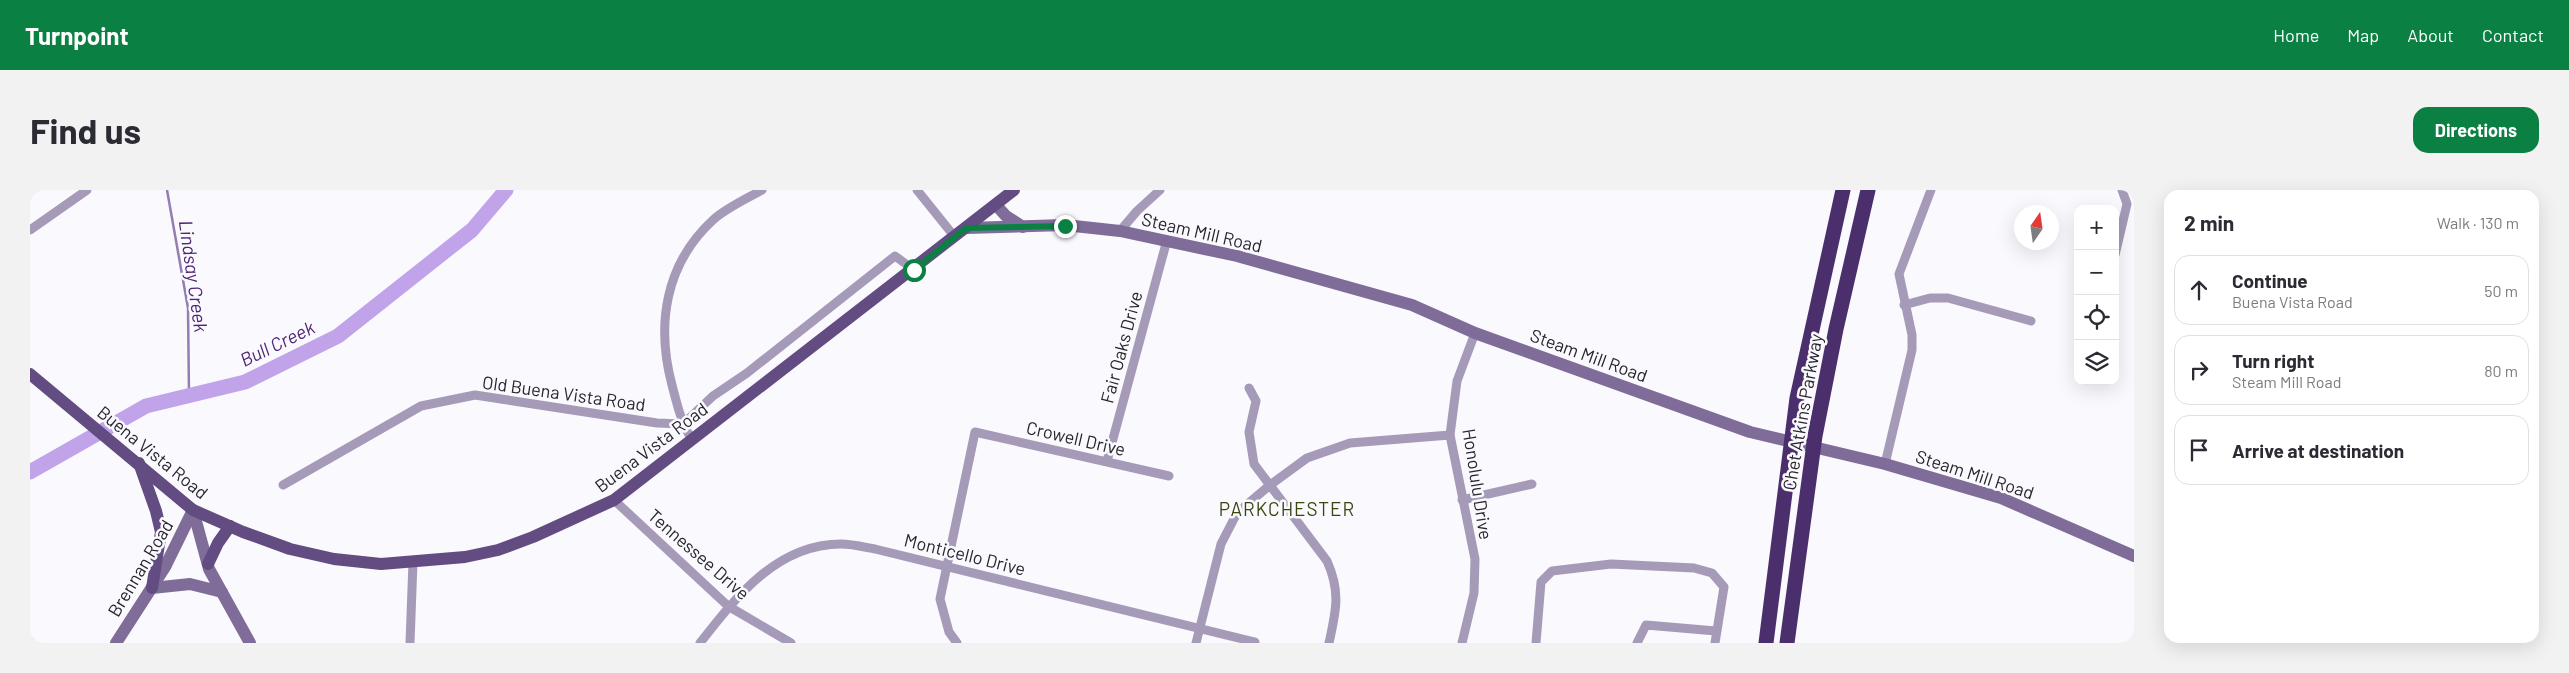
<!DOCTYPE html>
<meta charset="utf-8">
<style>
body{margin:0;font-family:Barlow,sans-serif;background:#f2f2f3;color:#2b2b33}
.controls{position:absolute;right:15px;top:15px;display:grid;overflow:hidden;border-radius:10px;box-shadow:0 5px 20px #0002}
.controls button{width:45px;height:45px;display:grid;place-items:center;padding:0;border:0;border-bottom:1px solid #e1e1e2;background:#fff;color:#2b2b33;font:25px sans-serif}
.compass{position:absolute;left:1984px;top:15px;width:45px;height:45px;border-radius:50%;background:#fff;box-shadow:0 5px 20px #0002;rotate:13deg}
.stop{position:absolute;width:15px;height:15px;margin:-11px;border:4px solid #0b8043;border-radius:50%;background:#fff}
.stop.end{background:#0b8043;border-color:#fff;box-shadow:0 1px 5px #0008}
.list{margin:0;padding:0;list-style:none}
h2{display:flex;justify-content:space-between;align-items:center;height:65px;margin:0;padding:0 20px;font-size:21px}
h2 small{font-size:16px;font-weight:400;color:#7c7c81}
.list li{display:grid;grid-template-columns:32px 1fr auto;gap:15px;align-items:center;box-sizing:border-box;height:70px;margin:0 10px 10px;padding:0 10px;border:1px solid #e1e1e2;border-radius:15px}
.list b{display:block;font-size:19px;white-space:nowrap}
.list p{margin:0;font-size:16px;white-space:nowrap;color:#7c7c81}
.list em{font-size:16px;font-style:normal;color:#7c7c81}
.icon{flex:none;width:28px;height:28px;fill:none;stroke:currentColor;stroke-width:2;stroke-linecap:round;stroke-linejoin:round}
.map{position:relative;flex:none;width:2104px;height:453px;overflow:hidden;border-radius:15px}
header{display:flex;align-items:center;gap:30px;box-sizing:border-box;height:70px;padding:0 25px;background:#0b8043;color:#fff}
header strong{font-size:24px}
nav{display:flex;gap:28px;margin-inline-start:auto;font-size:18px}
.intro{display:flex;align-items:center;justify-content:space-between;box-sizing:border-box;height:120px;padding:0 30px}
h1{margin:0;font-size:35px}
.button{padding:12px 22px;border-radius:15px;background:#0b8043;color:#fff;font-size:18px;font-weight:700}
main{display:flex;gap:30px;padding:0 30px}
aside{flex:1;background:#fff;border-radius:15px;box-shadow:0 5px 20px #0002}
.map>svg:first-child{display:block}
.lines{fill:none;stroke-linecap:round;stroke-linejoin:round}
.stream{stroke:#937db1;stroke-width:2.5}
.river{stroke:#c1a3ea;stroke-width:15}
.street{stroke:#a69ab9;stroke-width:9}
.secondary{stroke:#7f6c99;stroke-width:12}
.primary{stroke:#634c81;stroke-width:12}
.highway{stroke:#4b2f6c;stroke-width:15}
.route{stroke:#0b8043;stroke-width:6}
.labels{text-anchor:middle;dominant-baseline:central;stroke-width:5;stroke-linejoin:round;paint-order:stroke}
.street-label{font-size:18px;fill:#28252d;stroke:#faf9fd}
.water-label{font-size:19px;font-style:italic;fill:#4e2677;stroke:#faf9fd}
.neighbourhood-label{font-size:19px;letter-spacing:1px;fill:#384710;stroke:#faf9fd}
</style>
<header>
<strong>Turnpoint</strong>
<nav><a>Home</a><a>Map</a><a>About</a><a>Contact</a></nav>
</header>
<div class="intro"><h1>Find us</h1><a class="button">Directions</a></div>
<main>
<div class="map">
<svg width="2104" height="453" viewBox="0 0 2104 453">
<rect width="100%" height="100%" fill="#faf9fd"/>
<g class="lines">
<polyline class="stream" points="137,0 158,118 159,205"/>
<polyline class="river" points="0,282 116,216 215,192 308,146 442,40 476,0"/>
<g class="street">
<polyline points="887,0 924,46"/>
<polyline points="0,40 57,0"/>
<polyline points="1090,41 1107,21 1130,0"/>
<polyline points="2085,65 2097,14 2092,0"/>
<polyline points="1874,115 1900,108 1918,108 2001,131"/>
<path d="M1219 198 1226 211 1219 242 1224 274 1297 371C1311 402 1306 421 1299 453"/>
<polyline points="653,234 683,206 717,183 865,66 884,80"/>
<path d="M661 248C651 232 647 214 642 195 626 135 635 74 683 30 696 18 716 9 732 0"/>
<polyline points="1077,271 1137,50"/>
<polyline points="1855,274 1882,160 1882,145 1869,84 1901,0"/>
<polyline points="253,295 391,216 445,205 627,233 653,234"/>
<polyline points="584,310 698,416 761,453"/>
<polyline points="1432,310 1502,294"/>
<polyline points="380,453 383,372"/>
<path d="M670 453C706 407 747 354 811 354 822 354 834 357 845 359L1225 452"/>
<polyline points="927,453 919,442 910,409 945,242 1139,286"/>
<polyline points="1166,453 1191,354 1207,323 1240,295 1277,268 1320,253 1420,245"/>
<polyline points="1432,453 1444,403 1445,369 1420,245 1427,191 1445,143"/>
<polyline points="1506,453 1511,392 1522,381 1581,374 1664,378 1682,383 1694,397 1685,453"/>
<polyline points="1607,453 1616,435 1686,441"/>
</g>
<g class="secondary">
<polyline points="966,15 976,26 993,37"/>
<polyline points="936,38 1035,35 1090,41 1207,66 1382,115 1445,143 1720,242 1855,274 1971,308 2104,366"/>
<polyline points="163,320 179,379 220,453"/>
<polyline points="122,398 160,394 192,402"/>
<polyline points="86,453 135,377 163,320"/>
</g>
<g class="primary">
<polyline points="0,184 163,320 213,342 260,359 304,369 351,374 435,367 468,360 503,347 584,310 984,0"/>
<polyline points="109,273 126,321 131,342 122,398"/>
<polyline points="178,374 188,353 200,336"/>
</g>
<g class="highway">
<polyline points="1736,453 1767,208 1813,0"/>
<polyline points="1757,453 1785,246 1806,139 1838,0"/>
</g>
</g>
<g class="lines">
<polyline class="route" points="884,80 936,38 1035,36"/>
</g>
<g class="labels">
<g class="street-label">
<text transform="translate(1172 42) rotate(13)">Steam Mill Road</text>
<text transform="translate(1091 157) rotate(-75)">Fair Oaks Drive</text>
<text transform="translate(1559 165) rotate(20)">Steam Mill Road</text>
<text transform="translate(534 203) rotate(8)">Old Buena Vista Road</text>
<text transform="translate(1772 222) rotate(-80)">Chet Atkins Parkway</text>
<text transform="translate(1046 248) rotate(13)">Crowell Drive</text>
<text transform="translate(621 257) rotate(-37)">Buena Vista Road</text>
<text transform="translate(123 262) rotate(39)">Buena Vista Road</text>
<text transform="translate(1945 284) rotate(18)">Steam Mill Road</text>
<text transform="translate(1448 294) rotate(81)">Honolulu Drive</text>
<text transform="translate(669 364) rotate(41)">Tennessee Drive</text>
<text transform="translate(935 364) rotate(14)">Monticello Drive</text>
<text transform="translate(110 378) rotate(-59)">Brennan Road</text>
</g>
<g class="water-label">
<text transform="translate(164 86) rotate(82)">Lindsay Creek</text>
<text transform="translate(247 153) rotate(-26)">Bull Creek</text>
</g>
<g class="neighbourhood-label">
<text x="1257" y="318">PARKCHESTER</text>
</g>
</g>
</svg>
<div class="controls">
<button>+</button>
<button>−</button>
<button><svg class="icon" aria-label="locate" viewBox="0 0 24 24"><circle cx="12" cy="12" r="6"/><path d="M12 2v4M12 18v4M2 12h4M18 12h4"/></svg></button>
<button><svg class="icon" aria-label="layers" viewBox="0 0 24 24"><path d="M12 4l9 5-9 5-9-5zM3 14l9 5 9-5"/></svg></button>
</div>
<svg class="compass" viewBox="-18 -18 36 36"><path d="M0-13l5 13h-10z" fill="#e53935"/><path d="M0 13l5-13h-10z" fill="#7c7c81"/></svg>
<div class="stop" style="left:884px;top:80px"></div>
<div class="stop end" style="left:1035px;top:36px"></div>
</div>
<aside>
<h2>2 min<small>Walk · 130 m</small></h2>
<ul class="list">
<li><svg class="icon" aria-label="ahead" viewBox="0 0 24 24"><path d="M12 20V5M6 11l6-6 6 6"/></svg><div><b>Continue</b><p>Buena Vista Road</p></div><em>50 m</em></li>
<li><svg class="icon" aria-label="right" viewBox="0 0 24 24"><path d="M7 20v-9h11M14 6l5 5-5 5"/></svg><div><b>Turn right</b><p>Steam Mill Road</p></div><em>80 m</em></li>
<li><svg class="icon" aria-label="arrive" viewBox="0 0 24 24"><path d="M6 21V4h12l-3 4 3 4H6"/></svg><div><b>Arrive at destination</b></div></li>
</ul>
</aside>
</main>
